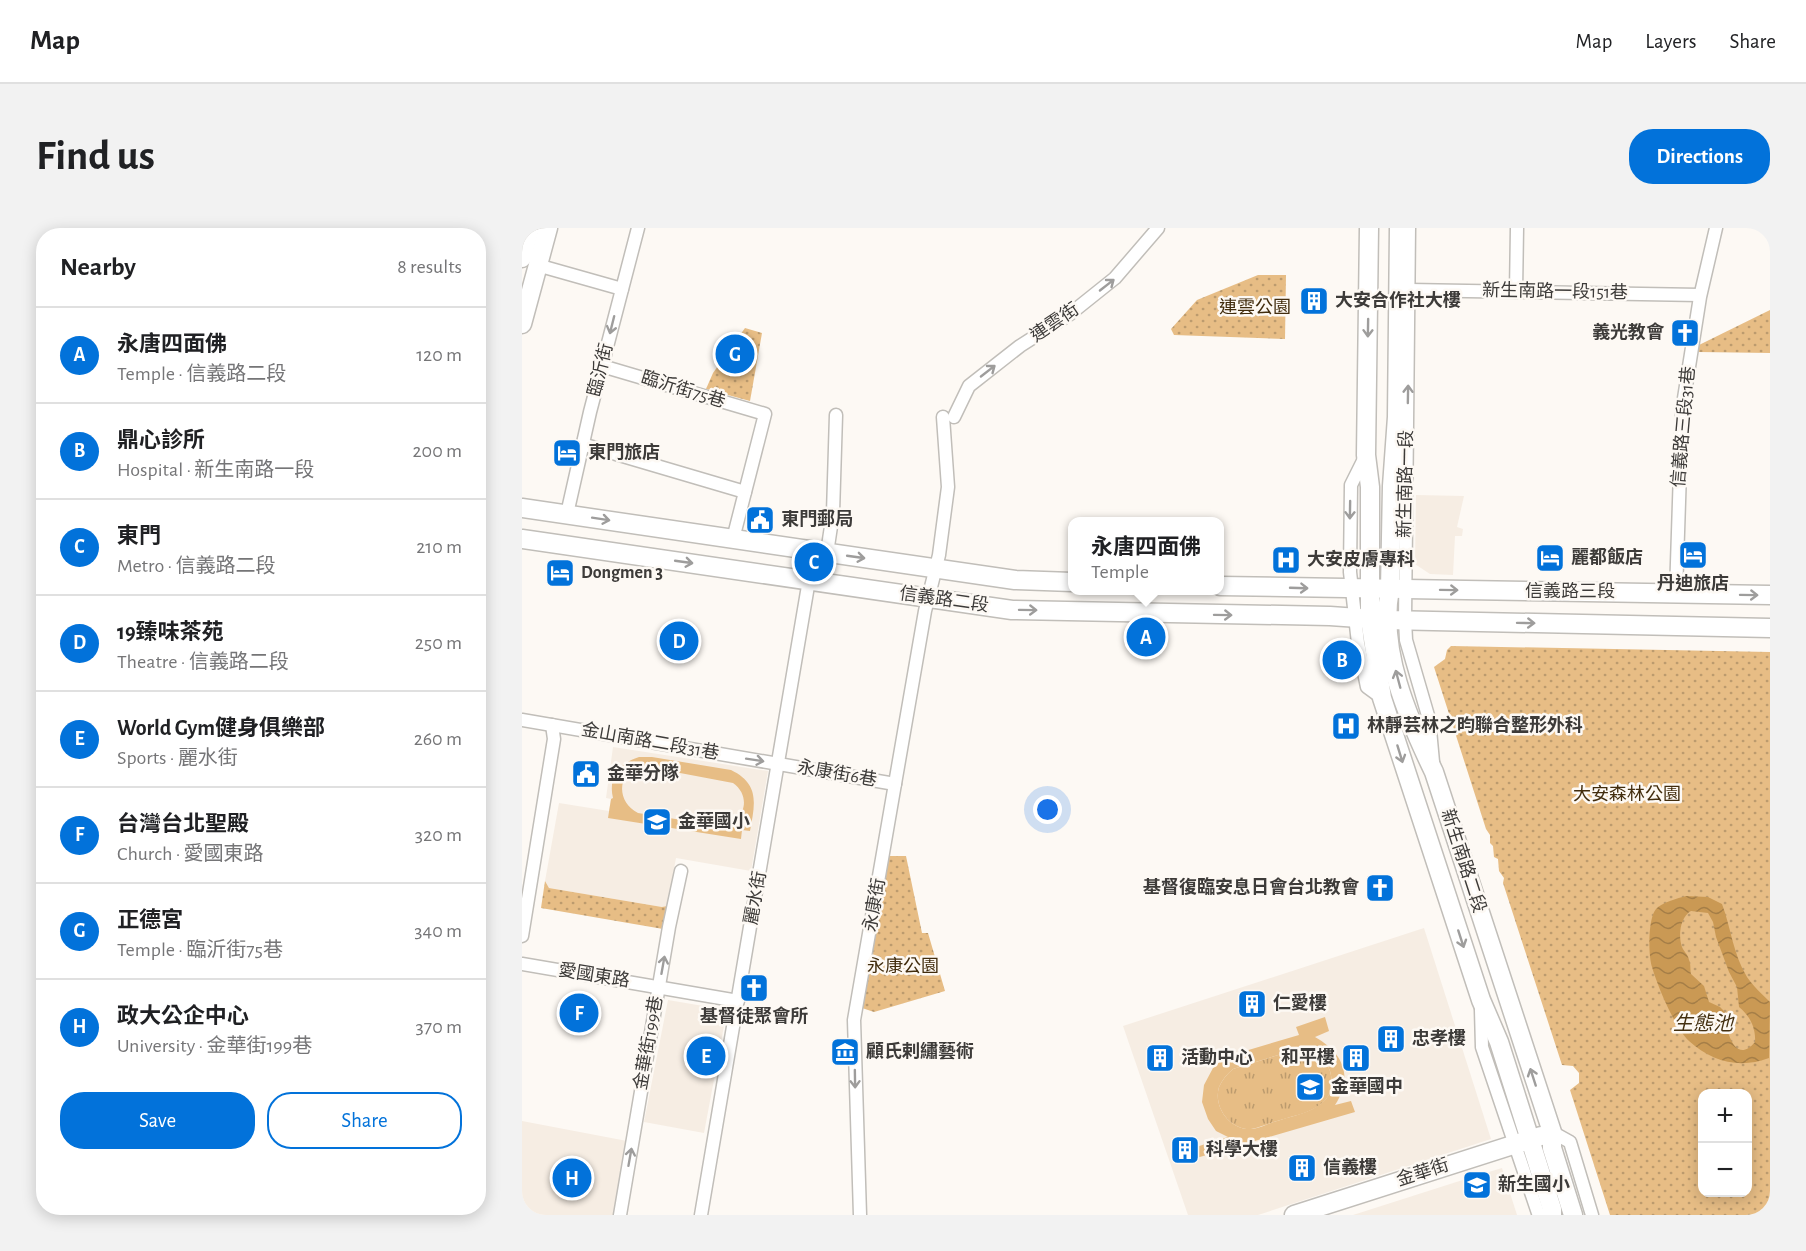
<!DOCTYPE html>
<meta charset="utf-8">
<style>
body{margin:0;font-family:"Alegreya Sans","Noto Sans TC",sans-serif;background:#f2f2f2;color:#202124}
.controls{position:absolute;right:18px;bottom:18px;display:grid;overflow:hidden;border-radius:12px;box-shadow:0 3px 15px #0003}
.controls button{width:54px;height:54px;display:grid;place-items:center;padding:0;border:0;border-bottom:2px solid #e0e0e0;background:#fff;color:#202124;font:30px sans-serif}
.you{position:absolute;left:526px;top:582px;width:21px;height:21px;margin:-15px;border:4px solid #fff;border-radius:50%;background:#1a73e8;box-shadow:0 0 0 9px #1a73e833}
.badge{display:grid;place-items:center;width:39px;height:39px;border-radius:50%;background:#0272da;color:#fff;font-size:20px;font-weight:700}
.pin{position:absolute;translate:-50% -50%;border:3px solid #fff;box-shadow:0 2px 6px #0006}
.popup{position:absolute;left:546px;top:289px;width:156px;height:78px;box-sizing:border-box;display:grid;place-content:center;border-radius:12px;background:#fff;filter:drop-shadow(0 2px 4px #0005);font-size:20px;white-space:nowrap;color:#757577}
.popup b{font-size:22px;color:#202124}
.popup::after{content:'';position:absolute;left:50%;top:100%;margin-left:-12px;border:12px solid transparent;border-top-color:#fff}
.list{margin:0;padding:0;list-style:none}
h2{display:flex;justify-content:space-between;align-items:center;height:78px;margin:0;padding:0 24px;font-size:26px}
h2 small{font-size:20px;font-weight:400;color:#757577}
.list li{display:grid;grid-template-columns:39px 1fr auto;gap:18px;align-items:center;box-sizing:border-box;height:96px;padding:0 24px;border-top:2px solid #e0e0e0}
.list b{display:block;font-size:22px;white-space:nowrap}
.list p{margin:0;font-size:20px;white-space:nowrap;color:#757577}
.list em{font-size:20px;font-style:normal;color:#757577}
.actions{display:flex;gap:12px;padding:18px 24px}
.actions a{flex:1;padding:14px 0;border:2px solid #0272da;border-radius:24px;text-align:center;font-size:21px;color:#0272da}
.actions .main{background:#0272da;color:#fff}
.map{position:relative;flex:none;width:1248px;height:987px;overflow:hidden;border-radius:24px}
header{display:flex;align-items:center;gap:36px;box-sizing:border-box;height:84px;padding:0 30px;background:#fff;border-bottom:2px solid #e0e0e0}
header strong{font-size:28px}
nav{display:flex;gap:33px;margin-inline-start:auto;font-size:21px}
.intro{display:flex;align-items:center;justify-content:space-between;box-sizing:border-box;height:144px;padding:0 36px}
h1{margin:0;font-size:42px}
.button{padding:15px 27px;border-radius:24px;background:#0272da;color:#fff;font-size:21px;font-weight:700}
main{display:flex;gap:36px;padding:0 36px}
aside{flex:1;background:#fff;border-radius:24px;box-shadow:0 3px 15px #0003}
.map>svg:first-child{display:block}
.built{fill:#f6ede3}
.grass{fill:url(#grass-tufts)}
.park{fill:url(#park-dots);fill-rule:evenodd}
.pitch{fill:#e7bd85;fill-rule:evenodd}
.water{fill:url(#water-waves);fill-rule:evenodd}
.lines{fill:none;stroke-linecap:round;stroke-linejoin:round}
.street-casing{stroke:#c1beb9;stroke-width:15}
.secondary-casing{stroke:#c1beb9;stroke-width:21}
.street{stroke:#fff;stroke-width:12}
.secondary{stroke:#fff;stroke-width:18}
.oneway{stroke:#9e9d9c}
.labels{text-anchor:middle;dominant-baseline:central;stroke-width:5;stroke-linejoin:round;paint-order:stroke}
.street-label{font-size:18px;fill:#3d3b39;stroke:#fdf9f4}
.poi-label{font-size:18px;font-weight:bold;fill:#3d3b39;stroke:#fdf9f4;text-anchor:start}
.park-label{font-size:18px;fill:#422d0e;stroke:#fdf9f4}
.water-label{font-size:20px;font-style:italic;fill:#443011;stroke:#fdf9f4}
</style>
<header>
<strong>Map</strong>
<nav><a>Map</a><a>Layers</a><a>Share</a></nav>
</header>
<div class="intro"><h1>Find us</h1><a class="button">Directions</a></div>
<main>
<aside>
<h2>Nearby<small>8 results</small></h2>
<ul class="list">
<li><span class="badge">A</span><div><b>永唐四面佛</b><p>Temple · 信義路二段</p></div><em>120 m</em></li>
<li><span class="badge">B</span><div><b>鼎心診所</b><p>Hospital · 新生南路一段</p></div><em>200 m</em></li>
<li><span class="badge">C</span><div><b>東門</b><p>Metro · 信義路二段</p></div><em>210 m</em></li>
<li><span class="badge">D</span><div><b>19臻味茶苑</b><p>Theatre · 信義路二段</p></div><em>250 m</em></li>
<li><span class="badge">E</span><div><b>World Gym健身俱樂部</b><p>Sports · 麗水街</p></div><em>260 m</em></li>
<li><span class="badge">F</span><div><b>台灣台北聖殿</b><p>Church · 愛國東路</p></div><em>320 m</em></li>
<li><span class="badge">G</span><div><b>正德宮</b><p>Temple · 臨沂街75巷</p></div><em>340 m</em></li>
<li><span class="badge">H</span><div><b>政大公企中心</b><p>University · 金華街199巷</p></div><em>370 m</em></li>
</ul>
<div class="actions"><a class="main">Save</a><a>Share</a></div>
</aside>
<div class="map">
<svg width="1248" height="987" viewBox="0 0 1248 987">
<defs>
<pattern id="grass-tufts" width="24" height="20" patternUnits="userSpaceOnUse" patternTransform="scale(1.5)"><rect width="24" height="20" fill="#e7bd85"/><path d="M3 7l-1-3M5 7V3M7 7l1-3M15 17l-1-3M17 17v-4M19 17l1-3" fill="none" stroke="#bc9b6e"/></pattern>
<pattern id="park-dots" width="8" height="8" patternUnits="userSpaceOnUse" patternTransform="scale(1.5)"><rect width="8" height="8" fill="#e7bd85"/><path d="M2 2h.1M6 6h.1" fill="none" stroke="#bc9b6e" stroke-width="1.8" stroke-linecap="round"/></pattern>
<pattern id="water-waves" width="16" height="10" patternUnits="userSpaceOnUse" patternTransform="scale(1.5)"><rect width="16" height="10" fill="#ca9954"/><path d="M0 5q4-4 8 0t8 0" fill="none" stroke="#a57e47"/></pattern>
</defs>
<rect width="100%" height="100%" fill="#fdf9f4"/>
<g class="built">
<polygon points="894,267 942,268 935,299 941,301 940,308 933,308 931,347 908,346 893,336"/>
<polygon points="91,519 246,543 229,643 154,630 145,678 140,679 27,660 23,653 37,575 87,583 89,571 84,570"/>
<polygon points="902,700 969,911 736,987 666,987 601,798"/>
<polygon points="146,772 205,782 182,905 122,894"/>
<polygon points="0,893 105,913 93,987 0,987"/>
<polygon points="980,940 995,987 831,987 950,949"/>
</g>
<path class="grass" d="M776 821C790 823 803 828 808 843 818 881 780 885 755 893 747 895 737 900 729 901 708 902 691 879 697 859 700 852 705 846 711 841Z"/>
<g class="park">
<polygon points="736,47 764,47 763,111 652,107 649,101 675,72"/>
<polygon points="1248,82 1248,125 1176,124 1177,117"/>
<polygon points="223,100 240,105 228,173 184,161 191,145"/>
<path d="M929 418 1248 424V987H1088L1048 862 1057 855V845L1051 838 1040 837 981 655 982 650 977 643 976 631 972 629 971 618 968 615V607L964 601 912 439 923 431 925 422ZM1180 866H1226V964H1180Z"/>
<polygon points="366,628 384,628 400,705 406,705 423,763 352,784 340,780"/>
<polygon points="23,653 27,660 140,679 145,678 141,701 19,680"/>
</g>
<g class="pitch">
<path d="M117 529H130L209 542C238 556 233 576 228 603L220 602 219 611 86 590 89 571 91 570C86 550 97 535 117 529ZM121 538 211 555C231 569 222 597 197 598L116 585C94 574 94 543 121 538Z"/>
<path d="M803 789 807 803 793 809C821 825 832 848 813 877L829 873 833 884 664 933 661 923 706 909 694 903 686 891 680 874 682 857 691 840 703 829 777 807 774 799ZM776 821C790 823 803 828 808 843 818 880 780 885 755 893 747 895 737 901 729 901 708 902 691 879 697 859 700 852 705 846 711 841Z"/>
</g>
<path class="water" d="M1164 668 1186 669 1200 676C1209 700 1211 726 1225 749 1231 758 1240 766 1248 774L1247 830C1218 841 1190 834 1167 813 1153 800 1135 757 1130 739 1126 727 1126 690 1134 681 1139 675 1156 670 1164 668ZM1169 683 1186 685 1191 694 1194 709 1207 744 1215 759 1217 779C1228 788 1234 800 1233 814 1212 839 1203 799 1203 784L1198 779 1187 774 1182 758 1169 746C1168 741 1169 736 1167 732 1166 726 1162 724 1160 719 1156 708 1158 689 1169 683Z"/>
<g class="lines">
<g class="street-casing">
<g id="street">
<polyline points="887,0 883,392 884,412 907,491 911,534"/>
<polyline points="15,37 100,61"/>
<polyline points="887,62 1178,67"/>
<polyline points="994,64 995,0"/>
<polyline points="80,138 243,186 211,311"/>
<polyline points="432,189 447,158 498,118 548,86 593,50 636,0"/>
<polyline points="60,216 223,264"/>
<polyline points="844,227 829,257 828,344 836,415 845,459 860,470"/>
<polyline points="45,286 68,184 116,0"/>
<polyline points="305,325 311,285 314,187"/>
<polyline points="1154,365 1160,183 1178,69 1194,0"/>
<polyline points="0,492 373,556"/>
<polyline points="0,708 32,511 30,497"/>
<polyline points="0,736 216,773"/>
<polyline points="959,782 960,819 1016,985 1019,987"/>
<polyline points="1030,904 1048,914 1070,987"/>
<polyline points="98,987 147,699 159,643"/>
<polyline points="179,987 287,352"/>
<polyline points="338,987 332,792 403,383 417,327 426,259 421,189"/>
</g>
</g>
<g class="secondary-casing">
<g id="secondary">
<polyline points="847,0 844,227 848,259 848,391 860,470 959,772 977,814 1030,981 1030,987"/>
<path d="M877 0 875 189 870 258 868 361C856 422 886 490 912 544L1030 904V920L1051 987"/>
<polyline points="0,30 8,0"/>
<polyline points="0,96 26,0"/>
<polyline points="0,280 493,352 550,354"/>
<polyline points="0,311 490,382 808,388 865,392 1248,400"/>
<polyline points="698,358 1248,367"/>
<polyline points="772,987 1019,908"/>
</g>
</g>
<use href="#street" class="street"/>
<use href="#secondary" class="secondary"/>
</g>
<defs><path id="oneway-shaft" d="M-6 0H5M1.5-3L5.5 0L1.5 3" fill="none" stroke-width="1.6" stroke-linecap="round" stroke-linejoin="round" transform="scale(1.5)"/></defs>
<g class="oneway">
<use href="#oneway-shaft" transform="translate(585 57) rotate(-38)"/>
<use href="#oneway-shaft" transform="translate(90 97) rotate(104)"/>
<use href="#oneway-shaft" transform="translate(846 100) rotate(91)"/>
<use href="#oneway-shaft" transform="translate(466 143) rotate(-38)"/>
<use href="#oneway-shaft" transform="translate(886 166) rotate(-89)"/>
<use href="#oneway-shaft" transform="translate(828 282) rotate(91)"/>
<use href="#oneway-shaft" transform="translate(79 291) rotate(9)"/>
<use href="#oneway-shaft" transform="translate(334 329) rotate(8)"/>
<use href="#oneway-shaft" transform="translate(162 334) rotate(8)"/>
<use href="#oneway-shaft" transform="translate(777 360) rotate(2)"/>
<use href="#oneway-shaft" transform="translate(927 362) rotate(1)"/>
<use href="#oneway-shaft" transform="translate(1227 367) rotate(1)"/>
<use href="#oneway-shaft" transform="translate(506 382) rotate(1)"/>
<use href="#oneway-shaft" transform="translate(701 387) rotate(1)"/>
<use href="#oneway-shaft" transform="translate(1004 395) rotate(1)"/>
<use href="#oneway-shaft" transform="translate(876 451) rotate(-105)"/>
<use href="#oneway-shaft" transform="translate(878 526) rotate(73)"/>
<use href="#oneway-shaft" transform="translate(233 532) rotate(9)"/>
<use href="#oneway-shaft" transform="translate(939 711) rotate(72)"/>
<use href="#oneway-shaft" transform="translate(141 737) rotate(-80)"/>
<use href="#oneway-shaft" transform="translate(1011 849) rotate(-108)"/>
<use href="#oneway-shaft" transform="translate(333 851) rotate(89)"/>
<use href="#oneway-shaft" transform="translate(108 929) rotate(-80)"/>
</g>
<defs>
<g id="building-square" transform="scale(1.5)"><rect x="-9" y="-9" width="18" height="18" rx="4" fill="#0272da" stroke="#fdf9f4"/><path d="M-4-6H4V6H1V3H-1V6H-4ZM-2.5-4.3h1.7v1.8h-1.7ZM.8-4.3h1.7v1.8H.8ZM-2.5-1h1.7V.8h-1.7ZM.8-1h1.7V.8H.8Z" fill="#fff"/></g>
<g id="church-square" transform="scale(1.5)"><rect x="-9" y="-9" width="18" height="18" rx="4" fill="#0272da" stroke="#fdf9f4"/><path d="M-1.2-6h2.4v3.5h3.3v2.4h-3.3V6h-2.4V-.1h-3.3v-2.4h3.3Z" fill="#fff"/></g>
<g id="hotel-square" transform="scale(1.5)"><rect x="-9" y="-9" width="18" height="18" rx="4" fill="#0272da" stroke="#fdf9f4"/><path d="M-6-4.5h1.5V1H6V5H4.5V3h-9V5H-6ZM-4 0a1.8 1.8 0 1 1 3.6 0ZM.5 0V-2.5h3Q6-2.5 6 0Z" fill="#fff"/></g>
<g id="civic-square" transform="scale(1.5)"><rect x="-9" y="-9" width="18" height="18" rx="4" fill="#0272da" stroke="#fdf9f4"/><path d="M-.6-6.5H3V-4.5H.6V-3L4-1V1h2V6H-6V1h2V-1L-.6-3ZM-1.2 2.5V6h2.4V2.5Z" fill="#fff"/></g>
<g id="hospital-square" transform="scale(1.5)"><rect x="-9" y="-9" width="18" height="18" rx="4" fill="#0272da" stroke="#fdf9f4"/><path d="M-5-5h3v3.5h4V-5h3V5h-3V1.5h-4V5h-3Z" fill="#fff"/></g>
<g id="school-square" transform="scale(1.5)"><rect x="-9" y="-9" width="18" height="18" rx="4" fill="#0272da" stroke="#fdf9f4"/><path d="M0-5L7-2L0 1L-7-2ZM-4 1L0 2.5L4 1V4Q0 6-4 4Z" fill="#fff"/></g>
<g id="museum-square" transform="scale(1.5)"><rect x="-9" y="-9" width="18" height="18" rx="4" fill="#0272da" stroke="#fdf9f4"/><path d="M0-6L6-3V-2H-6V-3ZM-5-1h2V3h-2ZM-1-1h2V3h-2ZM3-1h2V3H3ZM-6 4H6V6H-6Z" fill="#fff"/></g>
</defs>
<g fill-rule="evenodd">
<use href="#building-square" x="792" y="73"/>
<use href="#church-square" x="1163" y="105"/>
<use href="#hotel-square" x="45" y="225"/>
<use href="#civic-square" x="238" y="292"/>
<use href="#hotel-square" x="1171" y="327"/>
<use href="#hotel-square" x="1028" y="330"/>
<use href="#hospital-square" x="764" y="332"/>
<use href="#hotel-square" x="38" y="345"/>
<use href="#hospital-square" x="824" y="498"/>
<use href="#civic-square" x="64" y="546"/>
<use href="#school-square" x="135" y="594"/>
<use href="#church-square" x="858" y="660"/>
<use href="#church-square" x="232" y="760"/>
<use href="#building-square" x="730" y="776"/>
<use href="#building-square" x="869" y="811"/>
<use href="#museum-square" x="323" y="824"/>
<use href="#building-square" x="638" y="830"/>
<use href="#building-square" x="834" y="830"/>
<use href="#school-square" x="788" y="859"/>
<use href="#building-square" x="663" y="922"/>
<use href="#building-square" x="780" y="940"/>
<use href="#school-square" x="955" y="957"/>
</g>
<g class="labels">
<g class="street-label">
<text transform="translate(1033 64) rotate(1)">新生南路一段151巷</text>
<text transform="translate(533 95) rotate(-34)">連雲街</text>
<text transform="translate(79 142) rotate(-76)">臨沂街</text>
<text transform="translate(161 162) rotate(17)">臨沂街75巷</text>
<text transform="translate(1162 199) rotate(-85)">信義路三段31巷</text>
<text transform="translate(884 256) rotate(-89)">新生南路一段</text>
<text x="1048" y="364">信義路三段</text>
<text transform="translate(422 372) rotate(8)">信義路二段</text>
<text transform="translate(128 514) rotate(10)">金山南路二段31巷</text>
<text transform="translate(315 546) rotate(10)">永康街6巷</text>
<text transform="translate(941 633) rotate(72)">新生南路二段</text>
<text transform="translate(234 670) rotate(-80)">麗水街</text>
<text transform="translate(353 677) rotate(-80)">永康街</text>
<text transform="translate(72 748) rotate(9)">愛國東路</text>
<text transform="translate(127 815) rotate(-80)">金華街199巷</text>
<text transform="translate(901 945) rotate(-18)">金華街</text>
</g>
<g class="poi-label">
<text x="813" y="73">大安合作社大樓</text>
<text x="1142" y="105" text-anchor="end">義光教會</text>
<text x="66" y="225">東門旅店</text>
<text x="259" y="292">東門郵局</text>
<text x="1049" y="330">麗都飯店</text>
<text x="785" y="332">大安皮膚專科</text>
<text x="59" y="345">Dongmen 3</text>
<text x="1171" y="356" text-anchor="middle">丹迪旅店</text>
<text x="845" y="498">林靜芸林之昀聯合整形外科</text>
<text x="85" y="546">金華分隊</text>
<text x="156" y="594">金華國小</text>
<text x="837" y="660" text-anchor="end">基督復臨安息日會台北教會</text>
<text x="751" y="776">仁愛樓</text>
<text x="232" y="789" text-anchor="middle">基督徒聚會所</text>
<text x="890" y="811">忠孝樓</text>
<text x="344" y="824">顧氏剌繡藝術</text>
<text x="659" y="830">活動中心</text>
<text x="813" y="830" text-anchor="end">和平樓</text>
<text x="809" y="859">金華國中</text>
<text x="684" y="922">科學大樓</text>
<text x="801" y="940">信義樓</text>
<text x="976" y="957">新生國小</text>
</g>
<g class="park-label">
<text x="733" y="80">連雲公園</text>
<text x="1105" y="567">大安森林公園</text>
<text x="381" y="739">永康公園</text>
</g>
<g class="water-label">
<text x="1181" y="796">生態池</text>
</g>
</g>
</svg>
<div class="controls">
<button>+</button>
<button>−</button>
</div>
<div class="you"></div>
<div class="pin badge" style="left:624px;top:409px">A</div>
<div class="popup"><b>永唐四面佛</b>Temple</div>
<div class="pin badge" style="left:820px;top:432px">B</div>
<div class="pin badge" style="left:292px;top:334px">C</div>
<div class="pin badge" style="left:157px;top:413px">D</div>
<div class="pin badge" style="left:184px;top:828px">E</div>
<div class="pin badge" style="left:57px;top:785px">F</div>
<div class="pin badge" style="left:213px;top:126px">G</div>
<div class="pin badge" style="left:50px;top:950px">H</div>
</div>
</main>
